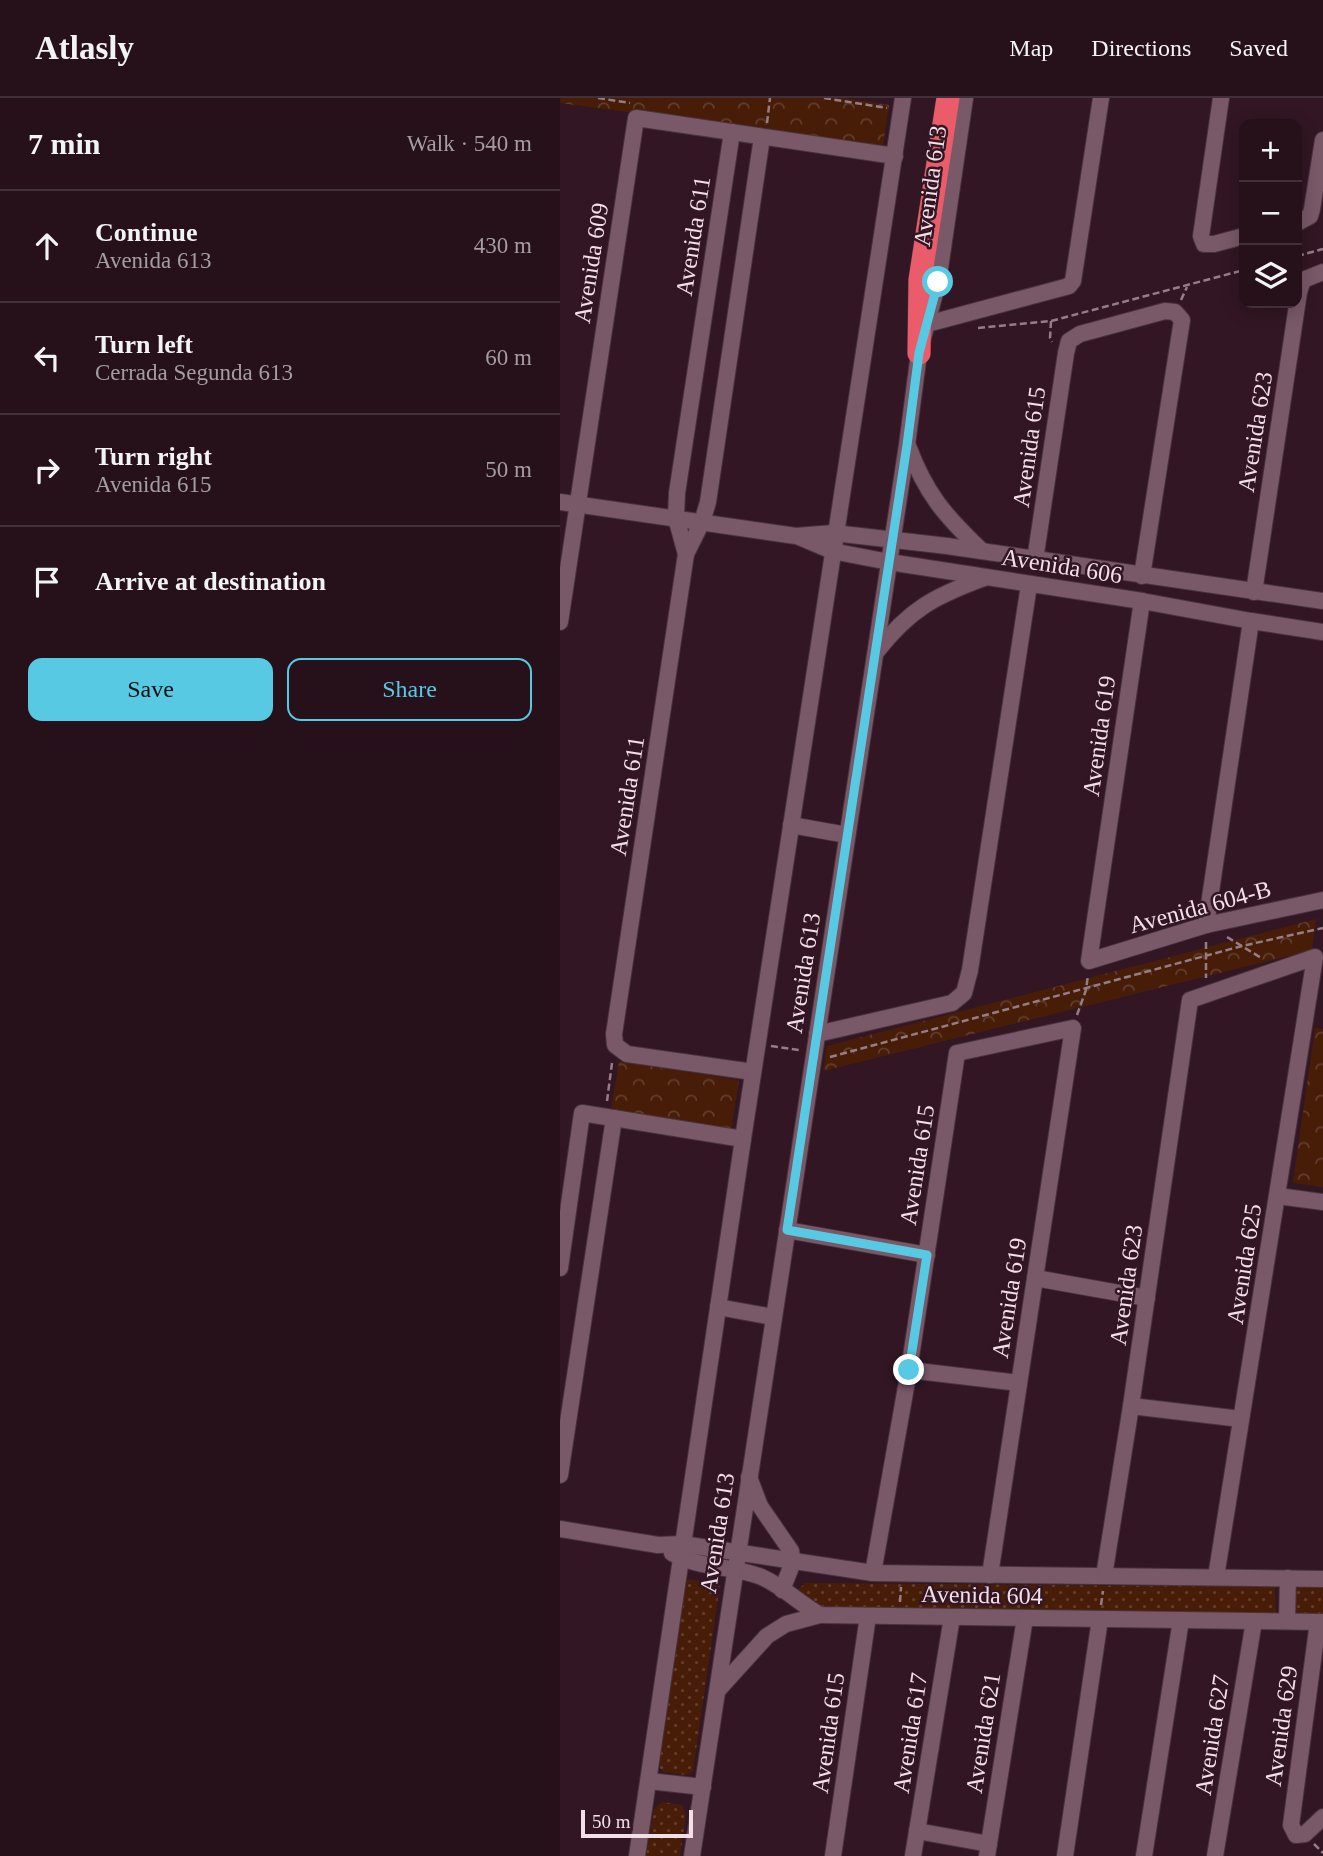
<!DOCTYPE html>
<meta charset="utf-8">
<style>
body{margin:0;font-family:Georgia,serif;background:#2e1923;color:#f1f3f6}
.controls{position:absolute;right:21px;top:21px;display:grid;overflow:hidden;border-radius:14px;box-shadow:0 4px 18px #0003}
.controls button{width:63px;height:63px;display:grid;place-items:center;padding:0;border:0;border-bottom:2px solid #423039;background:#26101a;color:#f1f3f6;font:35px sans-serif}
.scale{position:absolute;left:21px;bottom:18px;width:112px;box-sizing:border-box;padding-left:7px;border:4px solid #f3dfe8;border-top:0;font-size:19px;line-height:24px;white-space:nowrap;color:#f3dfe8;-webkit-text-stroke:5px #321623;paint-order:stroke}
.stop{position:absolute;width:21px;height:21px;margin:-16px;border:5px solid #57c9e2;border-radius:50%;background:#fff}
.stop.end{background:#57c9e2;border-color:#fff;box-shadow:0 2px 7px #0008}
.list{margin:0;padding:0;list-style:none}
h2{display:flex;justify-content:space-between;align-items:center;height:91px;margin:0;padding:0 28px;font-size:30px}
h2 small{font-size:23px;font-weight:400;color:#a49da2}
.list li{display:grid;grid-template-columns:46px 1fr auto;gap:21px;align-items:center;box-sizing:border-box;height:112px;padding:0 28px;border-top:2px solid #423039}
.list b{display:block;font-size:26px;white-space:nowrap}
.list p{margin:0;font-size:23px;white-space:nowrap;color:#a49da2}
.list em{font-size:23px;font-style:normal;color:#a49da2}
.actions{display:flex;gap:14px;padding:21px 28px}
.actions a{flex:1;padding:16px 0;border:2px solid #57c9e2;border-radius:14px;text-align:center;font-size:24px;color:#57c9e2}
.actions .main{background:#57c9e2;color:#111}
.icon{flex:none;width:38px;height:38px;fill:none;stroke:currentColor;stroke-width:2;stroke-linecap:round;stroke-linejoin:round}
.map{position:relative;flex:none;width:763px;height:1758px;overflow:hidden}
header{display:flex;align-items:center;gap:42px;box-sizing:border-box;height:98px;padding:0 35px;background:#26101a;border-bottom:2px solid #423039}
header strong{font-size:33px}
nav{display:flex;gap:38px;margin-inline-start:auto;font-size:24px}
main{display:flex}
aside{flex:1;background:#26101a}
.map>svg:first-child{display:block}
.grass{fill:url(#grass-dots)}
.park{fill:url(#park-crowns)}
.lines{fill:none;stroke-linecap:round;stroke-linejoin:round}
.minor-casing{stroke:#48333d;stroke-width:18}
.highway-casing{stroke:#48333d;stroke-width:24}
.path{stroke:#957d88;stroke-width:2.5;stroke-dasharray:7 3.5;stroke-linecap:butt}
.minor{stroke:#795867;stroke-width:16}
.highway{stroke:#ea5c6a;stroke-width:23}
.route{stroke:#57c9e2;stroke-width:9}
.labels{text-anchor:middle;dominant-baseline:central;stroke-width:5;stroke-linejoin:round;paint-order:stroke}
.street-label{font-size:24px;fill:#f3dfe8;stroke:#321623}
</style>
<header>
<strong>Atlasly</strong>
<nav><a>Map</a><a>Directions</a><a>Saved</a></nav>
</header>
<main>
<aside>
<h2>7 min<small>Walk · 540 m</small></h2>
<ul class="list">
<li><svg class="icon" aria-label="ahead" viewBox="0 0 24 24"><path d="M12 20V5M6 11l6-6 6 6"/></svg><div><b>Continue</b><p>Avenida 613</p></div><em>430 m</em></li>
<li><svg class="icon" aria-label="left" viewBox="0 0 24 24"><path d="M17 20v-9H6M10 6l-5 5 5 5"/></svg><div><b>Turn left</b><p>Cerrada Segunda 613</p></div><em>60 m</em></li>
<li><svg class="icon" aria-label="right" viewBox="0 0 24 24"><path d="M7 20v-9h11M14 6l5 5-5 5"/></svg><div><b>Turn right</b><p>Avenida 615</p></div><em>50 m</em></li>
<li><svg class="icon" aria-label="arrive" viewBox="0 0 24 24"><path d="M6 21V4h12l-3 4 3 4H6"/></svg><div><b>Arrive at destination</b></div></li>
</ul>
<div class="actions"><a class="main">Save</a><a>Share</a></div>
</aside>
<div class="map">
<svg width="763" height="1758" viewBox="0 0 763 1758">
<defs>
<pattern id="grass-dots" width="8" height="8" patternUnits="userSpaceOnUse" patternTransform="scale(1.75)"><rect width="8" height="8" fill="#471d08"/><path d="M2 2h.1M6 6h.1" fill="none" stroke="#623d2c" stroke-width="1.8" stroke-linecap="round"/></pattern>
<pattern id="park-crowns" width="20" height="18" patternUnits="userSpaceOnUse" patternTransform="scale(1.75)"><rect width="20" height="18" fill="#471d08"/><path d="M2 6a3 3 0 1 1 6 0M12 15a3 3 0 1 1 6 0" fill="none" stroke="#623d2c"/></pattern>
</defs>
<rect width="100%" height="100%" fill="#321623"/>
<g class="grass">
<polygon points="127,1481 160,1486 133,1673 127,1677 103,1674 99,1669"/>
<polygon points="245,1485 715,1489 716,1516 257,1511 236,1494"/>
<polygon points="734,1489 763,1490 763,1517 734,1517"/>
<polygon points="102,1704 122,1707 126,1717 120,1758 86,1758 94,1711"/>
</g>
<g class="park">
<polygon points="0,0 284,0 329,7 323,48 0,5"/>
<polygon points="756,821 752,852 263,973 267,948"/>
<polygon points="755,930 763,931 763,1089 733,1085"/>
<polygon points="59,963 179,982 171,1033 51,1013"/>
</g>
<g class="lines">
<g class="minor-casing">
<g id="minor">
<polyline points="661,0 641,138 644,146 654,146 684,138"/>
<polyline points="737,125 750,118 752,111 763,42"/>
<polyline points="367,226 509,188 513,183 541,0"/>
<path d="M348 348C366 396 385 418 422 453"/>
<polyline points="0,404 236,438 274,435 387,448 763,503"/>
<polyline points="239,439 272,453 329,464 582,503 691,523 763,534"/>
<polyline points="126,456 116,420 117,395 172,34"/>
<polyline points="475,462 506,255 509,243 520,236 605,213 615,214 622,222 582,478"/>
<polyline points="694,494 739,194 743,182 763,174"/>
<polyline points="582,503 529,863 646,827 763,802"/>
<polyline points="0,524 76,20 335,58"/>
<path d="M317 553C350 511 375 498 424 480"/>
<polyline points="231,727 287,737"/>
<polyline points="646,827 691,523"/>
<polyline points="257,936 392,905 404,895 410,872 469,487"/>
<polyline points="193,974 67,956 55,947 54,936 126,456 142,424 148,404 202,39"/>
<polyline points="718,1098 763,1104"/>
<polyline points="227,1132 367,1157"/>
<polyline points="0,1170 22,1015 183,1041"/>
<polyline points="475,1180 587,1200"/>
<polyline points="158,1209 213,1219"/>
<polyline points="349,1272 459,1285"/>
<polyline points="571,1308 681,1321"/>
<polyline points="0,1377 54,1020"/>
<polyline points="189,1379 200,1408 231,1453 233,1464 222,1492"/>
<polyline points="0,1431 98,1447 122,1446 313,1475 763,1481"/>
<path d="M112 1455C137 1470 171 1468 199 1478 220 1486 239 1505 260 1517L763 1524"/>
<polyline points="313,1475 349,1272 397,955 513,930 430,1477"/>
<polyline points="544,1478 571,1308 630,902 755,859 656,1479"/>
<polyline points="727,1523 728,1480"/>
<polyline points="758,1524 731,1727 736,1737 745,1736 763,1719"/>
<polyline points="158,1592 207,1538 226,1526 260,1517"/>
<polyline points="89,1683 143,1689"/>
<polyline points="357,1733 429,1746"/>
<polyline points="77,1758 183,1041 343,0"/>
<polyline points="132,1758 347,347 359,255 378,184 405,0"/>
<polyline points="273,1758 308,1518"/>
<polyline points="353,1758 392,1519"/>
<polyline points="427,1758 465,1520"/>
<polyline points="505,1758 540,1521"/>
<polyline points="584,1758 621,1522"/>
<polyline points="655,1758 694,1523"/>
</g>
</g>
<g class="highway-casing">
<polyline id="highway" points="359,255 360,182 388,0"/>
</g>
<g class="path">
<polyline points="38,0 70,5"/>
<polyline points="264,0 327,10"/>
<polyline points="207,25 210,0"/>
<polyline points="737,158 763,151"/>
<polyline points="621,202 627,189"/>
<polyline points="491,223 490,240 492,244"/>
<polyline points="418,230 491,223 684,172"/>
<polyline points="667,839 703,861"/>
<polyline points="646,844 646,880"/>
<polyline points="517,917 526,892 528,877"/>
<polyline points="211,948 239,952"/>
<polyline points="270,959 682,848 763,830"/>
<polyline points="47,1003 52,965"/>
<polyline points="340,1504 341,1489"/>
<polyline points="541,1507 543,1493"/>
<polyline points="754,1746 763,1755"/>
</g>
<use href="#minor" class="minor"/>
<use href="#highway" class="highway"/>
</g>
<g class="lines">
<polyline class="route" points="349,1272 367,1157 227,1132 347,347 359,255 378,184"/>
</g>
<g class="labels">
<g class="street-label">
<text transform="translate(370 88) rotate(-82)">Avenida 613</text>
<text transform="translate(133 138) rotate(-81)">Avenida 611</text>
<text transform="translate(31 165) rotate(-81)">Avenida 609</text>
<text transform="translate(695 334) rotate(-81)">Avenida 623</text>
<text transform="translate(469 349) rotate(-82)">Avenida 615</text>
<text transform="translate(502 468) rotate(9)">Avenida 606</text>
<text transform="translate(539 638) rotate(-82)">Avenida 619</text>
<text transform="translate(67 698) rotate(-81)">Avenida 611</text>
<text transform="translate(640 809) rotate(-15)">Avenida 604-B</text>
<text transform="translate(243 875) rotate(-81)">Avenida 613</text>
<text transform="translate(357 1067) rotate(-81)">Avenida 615</text>
<text transform="translate(684 1166) rotate(-81)">Avenida 625</text>
<text transform="translate(566 1187) rotate(-82)">Avenida 623</text>
<text transform="translate(449 1200) rotate(-81)">Avenida 619</text>
<text transform="translate(157 1435) rotate(-81)">Avenida 613</text>
<text transform="translate(422 1497) rotate(1)">Avenida 604</text>
<text transform="translate(721 1628) rotate(-82)">Avenida 629</text>
<text transform="translate(268 1635) rotate(-82)">Avenida 615</text>
<text transform="translate(350 1635) rotate(-81)">Avenida 617</text>
<text transform="translate(423 1635) rotate(-81)">Avenida 621</text>
<text transform="translate(652 1637) rotate(-81)">Avenida 627</text>
</g>
</g>
</svg>
<div class="controls">
<button>+</button>
<button>−</button>
<button><svg class="icon" aria-label="layers" viewBox="0 0 24 24"><path d="M12 4l9 5-9 5-9-5zM3 14l9 5 9-5"/></svg></button>
</div>
<div class="scale">50 m</div>
<div class="stop" style="left:378px;top:184px"></div>
<div class="stop end" style="left:349px;top:1272px"></div>
</div>
</main>
